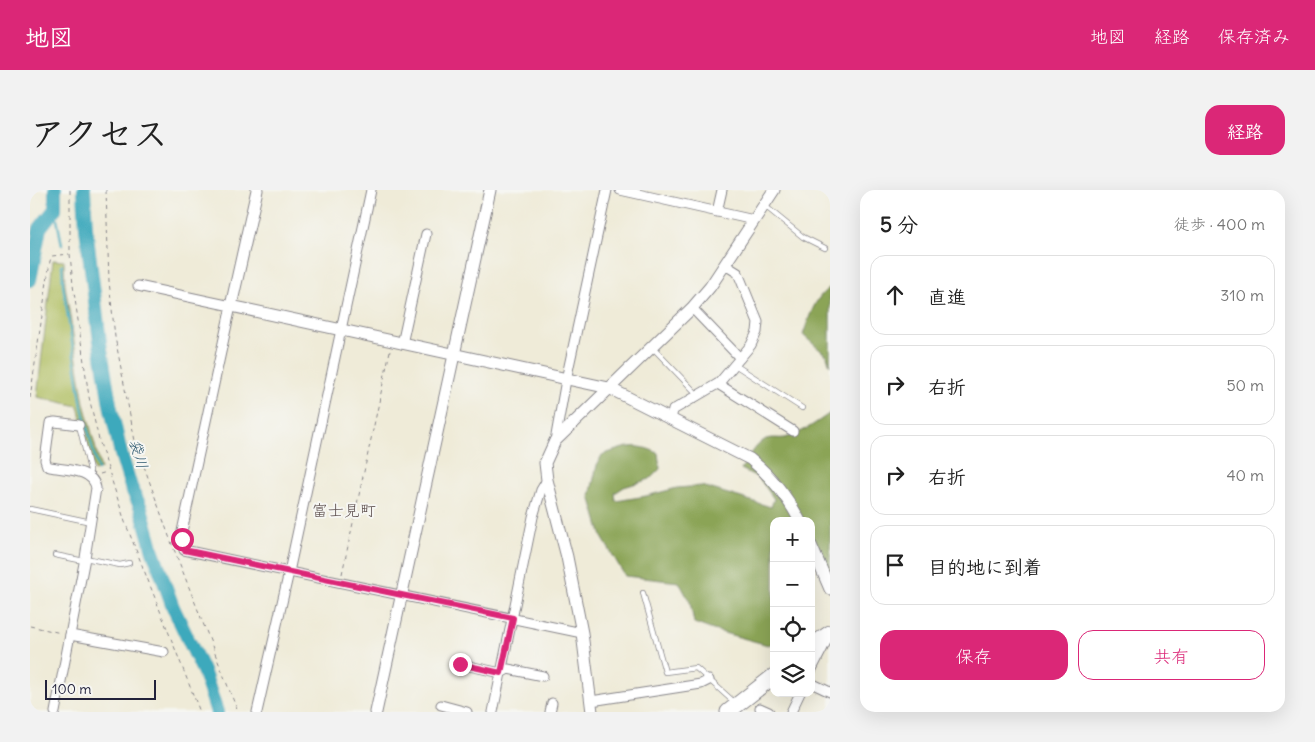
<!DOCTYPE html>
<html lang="ja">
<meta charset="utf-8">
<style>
body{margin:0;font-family:Delius,"Klee One",sans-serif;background:#f2f2f2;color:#222}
.controls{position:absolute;right:15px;bottom:15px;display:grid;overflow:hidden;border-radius:10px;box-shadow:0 5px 20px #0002}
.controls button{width:45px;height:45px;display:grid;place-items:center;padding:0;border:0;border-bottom:1px solid #e0e0e0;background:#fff;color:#222;font:25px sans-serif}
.scale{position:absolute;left:15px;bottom:12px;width:111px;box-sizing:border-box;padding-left:5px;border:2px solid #22223b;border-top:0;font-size:14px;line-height:18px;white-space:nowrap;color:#22223b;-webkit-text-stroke:4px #f6f6f2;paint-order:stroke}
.stop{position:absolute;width:15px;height:15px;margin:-11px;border:4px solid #db2777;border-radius:50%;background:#fff}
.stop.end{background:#db2777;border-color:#fff;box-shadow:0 1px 5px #0008}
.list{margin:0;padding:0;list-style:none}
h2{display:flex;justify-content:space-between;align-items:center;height:65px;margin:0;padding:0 20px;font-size:21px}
h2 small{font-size:16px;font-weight:400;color:#767676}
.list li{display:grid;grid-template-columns:32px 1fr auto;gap:15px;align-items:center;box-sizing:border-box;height:80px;margin:0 10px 10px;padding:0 10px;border:1px solid #e0e0e0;border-radius:15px}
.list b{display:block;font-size:19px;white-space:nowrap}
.list em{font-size:16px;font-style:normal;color:#767676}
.actions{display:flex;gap:10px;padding:15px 20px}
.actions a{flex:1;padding:11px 0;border:1px solid #db2777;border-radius:15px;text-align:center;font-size:18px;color:#db2777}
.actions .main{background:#db2777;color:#fff}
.icon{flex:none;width:28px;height:28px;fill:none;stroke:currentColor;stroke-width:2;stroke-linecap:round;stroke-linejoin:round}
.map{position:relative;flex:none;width:800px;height:522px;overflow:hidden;border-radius:15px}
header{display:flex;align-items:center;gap:30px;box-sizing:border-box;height:70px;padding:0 25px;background:#db2777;color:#fff}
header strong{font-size:24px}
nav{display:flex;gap:28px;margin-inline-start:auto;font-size:18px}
.intro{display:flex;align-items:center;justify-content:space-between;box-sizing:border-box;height:120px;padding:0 30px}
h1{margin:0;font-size:35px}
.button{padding:12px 22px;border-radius:15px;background:#db2777;color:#fff;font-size:18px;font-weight:700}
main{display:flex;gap:30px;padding:0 30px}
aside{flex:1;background:#fff;border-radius:15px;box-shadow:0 5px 20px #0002}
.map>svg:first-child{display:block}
.green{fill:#afbd5f;stroke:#68704d}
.forest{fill:#8ba456;stroke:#566348}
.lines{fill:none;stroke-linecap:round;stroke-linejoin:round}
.stream{stroke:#3da9bc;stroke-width:2.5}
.river{stroke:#3da9bc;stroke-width:14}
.service-casing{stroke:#88868a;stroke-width:6}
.minor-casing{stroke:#88868a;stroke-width:11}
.tertiary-casing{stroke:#88868a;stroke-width:13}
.trunk-casing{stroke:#88868a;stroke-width:17}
.path{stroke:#88868a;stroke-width:1;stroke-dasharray:4 4;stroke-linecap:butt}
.service{stroke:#fff;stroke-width:4.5}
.minor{stroke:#fff;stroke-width:9}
.tertiary{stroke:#fff;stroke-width:11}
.trunk{stroke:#fff;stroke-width:15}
.route{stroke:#db2777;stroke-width:6}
.labels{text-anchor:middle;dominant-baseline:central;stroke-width:4;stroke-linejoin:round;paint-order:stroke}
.water-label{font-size:15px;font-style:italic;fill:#2d586f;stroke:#f6f6f2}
.quarter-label{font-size:16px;fill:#5e504f;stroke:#f6f6f2}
</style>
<header>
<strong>地図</strong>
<nav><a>地図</a><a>経路</a><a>保存済み</a></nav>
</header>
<div class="intro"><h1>アクセス</h1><a class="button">経路</a></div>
<main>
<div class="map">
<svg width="800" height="522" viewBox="0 0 800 522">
<rect width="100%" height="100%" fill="#f6f6f2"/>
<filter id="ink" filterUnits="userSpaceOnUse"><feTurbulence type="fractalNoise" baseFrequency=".02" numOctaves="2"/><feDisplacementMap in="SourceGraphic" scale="10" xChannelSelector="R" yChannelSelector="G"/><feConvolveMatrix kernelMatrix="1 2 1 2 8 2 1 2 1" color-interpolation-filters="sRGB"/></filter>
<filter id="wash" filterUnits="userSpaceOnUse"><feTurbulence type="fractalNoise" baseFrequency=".0096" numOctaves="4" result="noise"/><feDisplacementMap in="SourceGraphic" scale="20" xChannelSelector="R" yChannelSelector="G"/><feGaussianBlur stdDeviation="1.12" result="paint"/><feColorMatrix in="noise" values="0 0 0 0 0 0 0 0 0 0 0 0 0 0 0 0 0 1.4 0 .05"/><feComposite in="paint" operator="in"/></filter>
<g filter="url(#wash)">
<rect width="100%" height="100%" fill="#efebd8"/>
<polygon class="green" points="23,70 34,71 35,95 54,213 71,279 64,281 48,216 7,207"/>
<g class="forest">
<path d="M800 97V176L797 166 773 145C779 128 784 108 800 97Z"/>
<path d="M800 223V381L785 373 781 374V331H744V453L738 455 683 440 664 433 660 412 649 392 595 386 572 347 560 306 567 275 572 265C595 257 605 252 628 263L630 279 620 289 594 297 585 303 586 311 616 306 647 298 672 296 741 317 744 309 729 288 711 279C718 269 725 255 736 249 742 247 749 249 755 248 772 243 786 233 800 223Z"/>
</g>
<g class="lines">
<g class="stream">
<polyline points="25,19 32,55"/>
<polyline points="32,75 33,95 52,217 68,280"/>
</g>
<g class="river">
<polyline points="54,0 56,38 71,160 80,214 91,264 101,297 111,318 123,361 143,417 174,483 187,522"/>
<polyline points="0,90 10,38 25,19 25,0"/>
</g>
</g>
</g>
<g filter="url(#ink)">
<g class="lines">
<g class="service-casing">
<g id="service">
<polyline points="735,16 773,47 795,58"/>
<polyline points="622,157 668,205"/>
<polyline points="705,175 772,218"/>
<polyline points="49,235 60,280 59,285"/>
<polyline points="0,319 61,332"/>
<polyline points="25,365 54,371"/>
<polyline points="55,368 90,375 99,373"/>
<polyline points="613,403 635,482 666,478 704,512"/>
</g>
</g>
<g class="minor-casing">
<g id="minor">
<polyline points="590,0 724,30"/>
<polyline points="687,22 692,0"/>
<polyline points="108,96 201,116 151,346 154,360 552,443"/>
<polyline points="662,118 710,168"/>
<polyline points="372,154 396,44"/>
<polyline points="688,194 763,241"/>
<polyline points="641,230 643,220 689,193 721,155 727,142 728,132 708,83 695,75"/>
<polyline points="525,251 536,190 577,0"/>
<polyline points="40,445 134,462"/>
<polyline points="430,474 471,483 478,479 513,486"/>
<polyline points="781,481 799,446"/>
<polyline points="781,493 800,502"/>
<polyline points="561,511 671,494 679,490"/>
<polyline points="411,515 437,522"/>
<polyline points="730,518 739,522"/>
<path d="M25 522 55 368 66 298C63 279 36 280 20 277L17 276 15 270 20 233 25 232 49 235"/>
<polyline points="227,522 259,382 341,0"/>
<polyline points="463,522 503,327 511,300 517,290"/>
<polyline points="520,522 522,513"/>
<polyline points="761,522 770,503"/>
</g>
</g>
<g class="tertiary-casing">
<g id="tertiary">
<path d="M227 0 201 116 579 198 720 269C741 286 757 306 770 331"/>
<polyline points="781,355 800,399"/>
<polyline points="346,522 460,0"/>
<polyline points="562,522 552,443 537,367 517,290 515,273 525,251 662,118 680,97 744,0"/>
</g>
</g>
<g class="trunk-casing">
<g id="trunk">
<polyline points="781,456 800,443"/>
<polyline points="698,522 744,486"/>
</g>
</g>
<g class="path">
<polyline points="40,0 40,64 43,95 59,207 69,250 95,332 170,522"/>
<polyline points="76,0 79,91 85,147 105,251 140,349 208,522"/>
<polyline points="0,12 2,0"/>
<polyline points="0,208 20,71 22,66 39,64"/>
<polyline points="70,284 77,282"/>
<polyline points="312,384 360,161"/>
<polyline points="0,436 31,443"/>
</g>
<use href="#service" class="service"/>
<use href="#minor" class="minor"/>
<use href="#tertiary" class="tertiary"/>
<use href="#trunk" class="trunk"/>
</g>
</g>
<g class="lines" filter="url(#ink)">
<polyline class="route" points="152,349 154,360 483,428 471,483 430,474"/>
</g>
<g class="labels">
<g class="water-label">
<text transform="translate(109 264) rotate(74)">袋川</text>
</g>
<g class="quarter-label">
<text x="314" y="320">富士見町</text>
</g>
</g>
</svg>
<div class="controls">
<button>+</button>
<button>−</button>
<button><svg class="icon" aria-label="locate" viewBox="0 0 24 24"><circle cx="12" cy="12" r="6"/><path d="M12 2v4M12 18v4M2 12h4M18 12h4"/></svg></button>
<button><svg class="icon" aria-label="layers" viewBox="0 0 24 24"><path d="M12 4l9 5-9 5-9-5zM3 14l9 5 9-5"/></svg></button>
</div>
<div class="scale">100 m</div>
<div class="stop" style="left:152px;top:349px"></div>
<div class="stop end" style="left:430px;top:474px"></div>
</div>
<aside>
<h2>5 分<small>徒歩 · 400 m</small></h2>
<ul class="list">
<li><svg class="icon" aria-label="ahead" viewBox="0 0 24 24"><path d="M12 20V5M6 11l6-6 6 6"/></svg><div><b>直進</b></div><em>310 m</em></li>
<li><svg class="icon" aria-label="right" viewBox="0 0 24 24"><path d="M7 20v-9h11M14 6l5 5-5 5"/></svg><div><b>右折</b></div><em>50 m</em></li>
<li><svg class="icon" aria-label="right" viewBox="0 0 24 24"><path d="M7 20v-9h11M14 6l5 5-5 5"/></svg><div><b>右折</b></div><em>40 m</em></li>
<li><svg class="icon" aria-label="arrive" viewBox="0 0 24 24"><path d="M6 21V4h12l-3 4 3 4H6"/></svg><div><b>目的地に到着</b></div></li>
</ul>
<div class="actions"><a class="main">保存</a><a>共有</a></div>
</aside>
</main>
